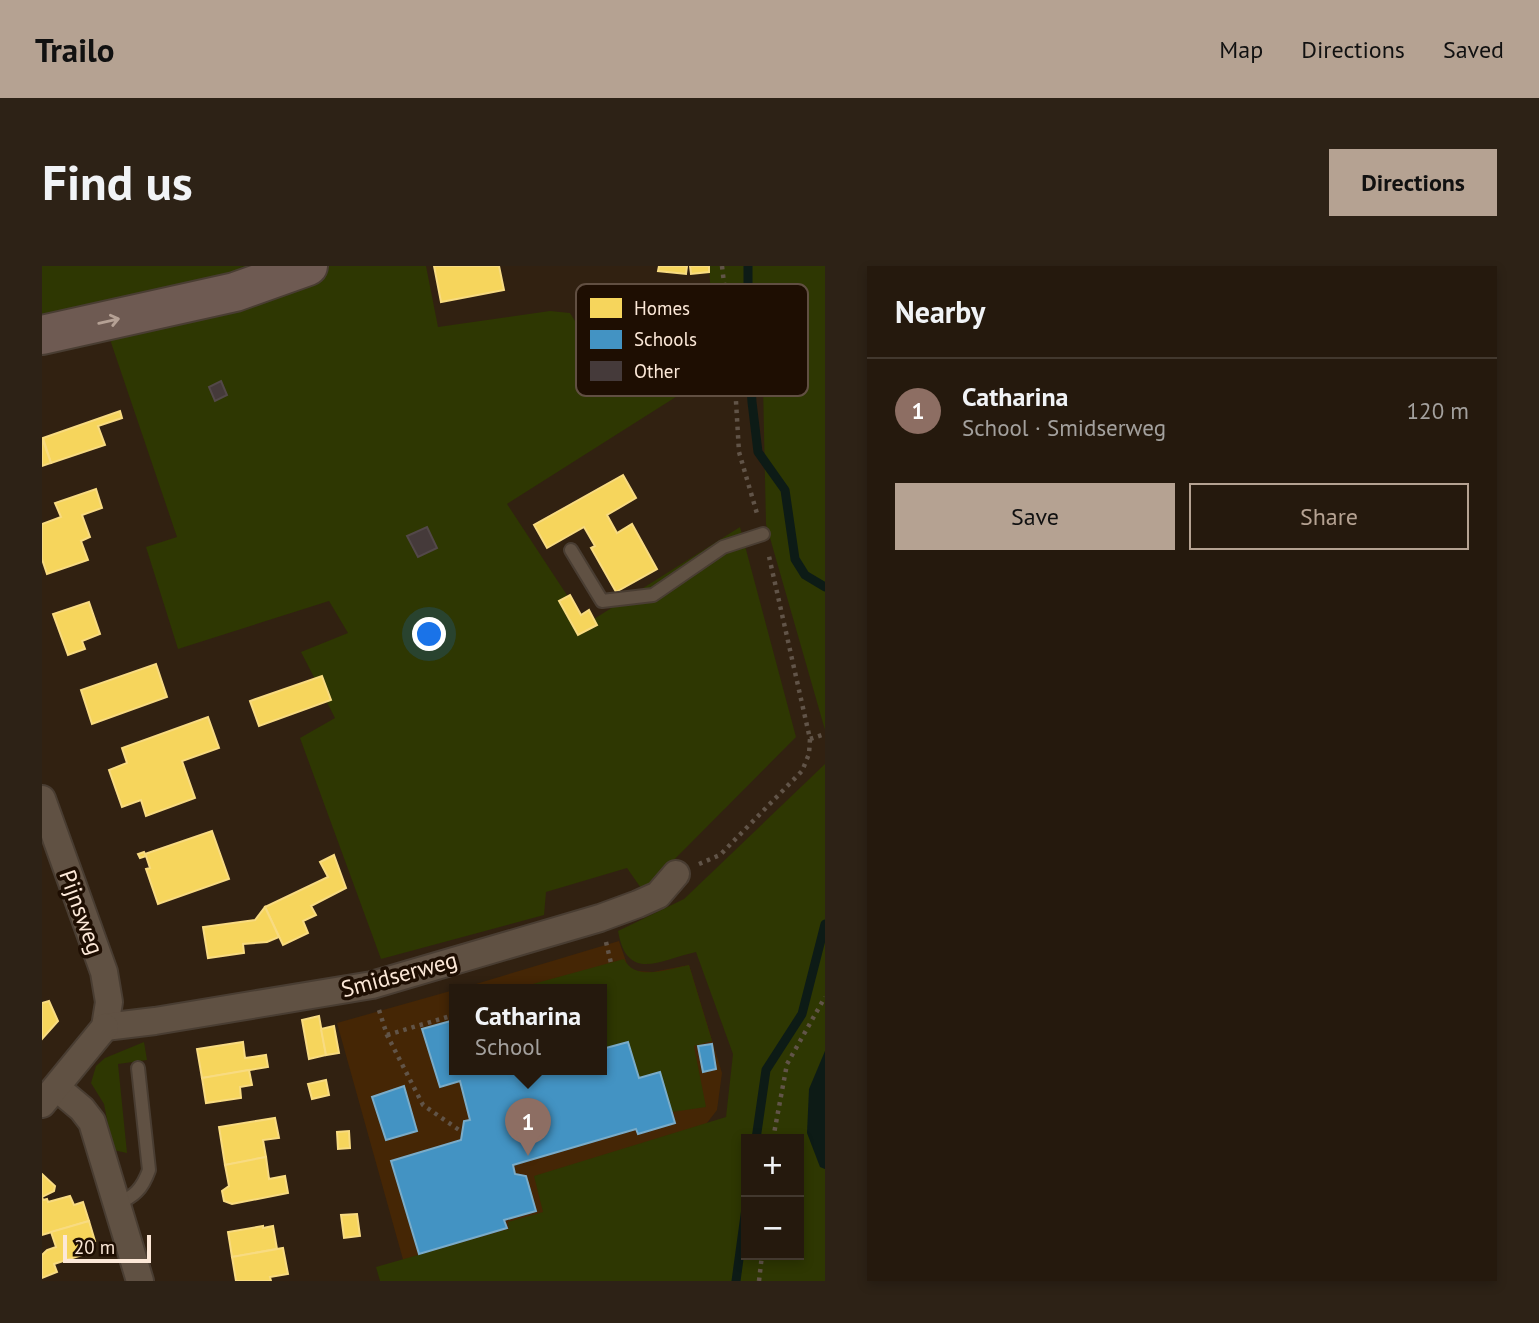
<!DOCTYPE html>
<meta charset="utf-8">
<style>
body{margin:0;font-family:"PT Sans",sans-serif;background:#2d2216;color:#f1f3f6}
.controls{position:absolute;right:21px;bottom:21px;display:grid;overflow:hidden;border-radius:0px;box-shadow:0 4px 10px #0003}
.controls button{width:63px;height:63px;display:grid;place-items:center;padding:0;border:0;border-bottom:2px solid #42382e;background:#25190d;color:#f1f3f6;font:35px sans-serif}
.scale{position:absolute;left:21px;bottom:18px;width:88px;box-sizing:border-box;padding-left:7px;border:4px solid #fce8d8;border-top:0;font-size:19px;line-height:24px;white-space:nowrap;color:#fce8d8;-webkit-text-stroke:5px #1e0e02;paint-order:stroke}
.you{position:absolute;left:388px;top:369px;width:24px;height:24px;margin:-18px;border:5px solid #fff;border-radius:50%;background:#1a73e8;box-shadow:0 0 0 10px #1a73e833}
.badge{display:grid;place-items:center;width:46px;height:46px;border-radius:50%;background:#b5a292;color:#fff;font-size:23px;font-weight:700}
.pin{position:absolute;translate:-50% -58px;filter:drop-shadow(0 2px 4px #0008)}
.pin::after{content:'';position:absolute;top:37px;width:24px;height:21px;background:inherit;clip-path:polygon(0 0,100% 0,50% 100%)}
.popup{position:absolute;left:407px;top:718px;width:158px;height:91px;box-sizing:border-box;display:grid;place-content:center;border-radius:0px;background:#25190d;filter:drop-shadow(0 2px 5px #0005);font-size:23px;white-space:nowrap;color:#a3a09d}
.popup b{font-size:26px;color:#f1f3f6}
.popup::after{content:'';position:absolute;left:50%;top:100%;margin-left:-14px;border:14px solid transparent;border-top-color:#25190d}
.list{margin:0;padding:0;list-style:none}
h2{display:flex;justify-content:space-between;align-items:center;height:91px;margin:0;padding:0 28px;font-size:30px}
h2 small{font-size:23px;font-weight:400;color:#a3a09d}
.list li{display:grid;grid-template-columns:46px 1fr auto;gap:21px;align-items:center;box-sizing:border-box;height:105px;padding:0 28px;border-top:2px solid #42382e}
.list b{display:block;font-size:26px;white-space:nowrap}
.list p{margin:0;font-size:23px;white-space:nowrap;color:#a3a09d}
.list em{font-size:23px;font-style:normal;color:#a3a09d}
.actions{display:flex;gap:14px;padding:21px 28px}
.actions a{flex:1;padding:16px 0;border:2px solid #b5a292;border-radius:0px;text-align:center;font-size:24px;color:#b5a292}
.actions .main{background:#b5a292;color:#111}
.map{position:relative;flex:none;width:783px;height:1015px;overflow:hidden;border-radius:0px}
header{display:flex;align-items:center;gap:42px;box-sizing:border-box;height:98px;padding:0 35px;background:#b5a292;color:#111}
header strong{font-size:33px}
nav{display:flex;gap:38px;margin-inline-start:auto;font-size:24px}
.intro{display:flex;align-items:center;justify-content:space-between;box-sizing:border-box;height:168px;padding:0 42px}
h1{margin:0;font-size:49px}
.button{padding:18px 32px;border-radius:0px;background:#b5a292;color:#111;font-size:24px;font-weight:700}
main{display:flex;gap:42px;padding:0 42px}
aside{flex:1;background:#25190d;border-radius:0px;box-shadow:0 4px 10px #0003}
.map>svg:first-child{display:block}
.built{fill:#452605}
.green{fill:#2e3702;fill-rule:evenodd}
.water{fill:#0d1b16}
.homes{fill:#f6d55c;stroke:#f8db81;stroke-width:2}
.schools{fill:#4393c3;stroke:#7aacc9;stroke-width:2}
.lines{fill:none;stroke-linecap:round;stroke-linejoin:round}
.stream{stroke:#0d1b16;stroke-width:9}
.building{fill:#453a3a;stroke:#534849;stroke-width:2}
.service-casing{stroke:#493d32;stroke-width:16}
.minor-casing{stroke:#493d32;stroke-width:30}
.primary-casing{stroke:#493d32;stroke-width:42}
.path{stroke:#615448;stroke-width:4.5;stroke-dasharray:3.5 5;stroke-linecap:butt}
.service{stroke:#605143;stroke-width:12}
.minor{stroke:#605143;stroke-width:26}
.primary{stroke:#6e5a52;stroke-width:38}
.oneway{stroke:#b5a195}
.labels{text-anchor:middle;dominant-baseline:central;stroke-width:7;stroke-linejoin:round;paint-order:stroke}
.street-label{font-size:23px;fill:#fce8d8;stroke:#1e0e02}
.key{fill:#1e0e02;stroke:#614f42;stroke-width:2}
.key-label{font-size:19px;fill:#fce8d8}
</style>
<header>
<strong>Trailo</strong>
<nav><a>Map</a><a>Directions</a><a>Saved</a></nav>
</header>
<div class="intro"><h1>Find us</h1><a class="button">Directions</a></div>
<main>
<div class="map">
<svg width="783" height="1015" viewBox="0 0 783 1015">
<rect width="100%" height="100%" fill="#312111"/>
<polygon class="built" points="577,675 586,701 594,705 611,706 647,699 680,807 675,844 604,936 367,1015 295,757 412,724 412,804 560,804 560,724 414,724"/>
<g class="green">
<polygon points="0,0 384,0 396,61 508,45 528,47 558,95 672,79 667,0 783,0 783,464 724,258 721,119 697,91 465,238 544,358 698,261 754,471 601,625 585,602 504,626 502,649 339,693 258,472 293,452 259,386 306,367 287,335 136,383 104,281 135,271 57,41 0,52"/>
<path d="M783 498V785L778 900 783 903V1015H338L334 1001 467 963 466 956 501 946 492 910 684 851 691 788 654 686C618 694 585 717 576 665L642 633ZM704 873H757V989H704Z"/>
<path d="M582 693C593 716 627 703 647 699L670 775 652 780 664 841 630 846 618 806 597 812 586 776 560 783V724H469Z"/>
<polygon points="102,776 105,794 76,798 85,887 71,884 62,838 49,817 54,800 63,792"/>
</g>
<polygon class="water" points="783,785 783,903 778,901 765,867 767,823"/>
<g class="homes">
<polygon points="392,0 457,0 462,24 399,36"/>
<polygon points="617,0 645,0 644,8 616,5"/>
<polygon points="648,0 667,0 667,6 649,8"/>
<polygon points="78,145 80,152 56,160 63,179 9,197 1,172"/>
<polygon points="0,172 9,197 0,200"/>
<polygon points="581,209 594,232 565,249 575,267 590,258 615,303 574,326 549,282 553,280 542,261 505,282 492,259"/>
<polygon points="54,223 60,242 40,249 48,271 39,275 46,294 5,308 0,293 0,258 19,251 13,237"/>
<polygon points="528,329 539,349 547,344 555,359 536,369 517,335"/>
<polygon points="47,336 58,368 40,375 43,383 26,389 11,348"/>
<polygon points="114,398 125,431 50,458 39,424"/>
<polygon points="280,410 289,434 217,460 208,435"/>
<polygon points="166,451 177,482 140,495 153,532 104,550 99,534 80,541 67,504 85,497 80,482"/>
<polygon points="170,565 187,613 116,638 104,603 108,602 104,590 98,592 96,588 102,586 103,588"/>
<polygon points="292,589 304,622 269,640 274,649 261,655 266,667 241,679 223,641 286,611 278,596"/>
<polygon points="223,641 237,671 225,676 201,678 202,687 166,692 161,661 213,654"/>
<polygon points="7,735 16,755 0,773 0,737"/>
<polygon points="277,750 284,789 267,793 260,754"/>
<polygon points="292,760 297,787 284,789 279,763"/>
<polygon points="201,776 203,792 224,789 226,801 160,812 155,783"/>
<polygon points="207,804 210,819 198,821 199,832 164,837 160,812"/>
<polygon points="284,814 287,829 270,833 266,818"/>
<polygon points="233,852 237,872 221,874 224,891 183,899 177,861"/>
<polygon points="307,865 308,882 296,883 295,866"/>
<polygon points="224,891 227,913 243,910 246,927 190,938 182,935 180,925 187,920 183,899"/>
<polygon points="0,908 13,920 12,925 0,931"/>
<polygon points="28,930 32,939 41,936 47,955 0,969 0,931 1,934 5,933 6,936"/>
<polygon points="315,948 318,970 302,972 299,949"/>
<polygon points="47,955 53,975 43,978 46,987 12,998 15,1006 0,1012 0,989 5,984 14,981 9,966"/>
<polygon points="221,960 221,962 231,960 235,983 190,991 186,966"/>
<polygon points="241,982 246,1008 228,1011 229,1015 194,1015 190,991"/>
</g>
<g class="schools">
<polygon points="412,754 412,804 560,804 560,783 586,776 597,812 618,806 633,857 596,868 594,863 471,899 473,908 484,910 494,945 462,954 465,962 377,988 349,895 419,874 422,855 428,854 418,815 398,821 380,763"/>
<polygon points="670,778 674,803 661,806 656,780"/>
<polygon points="362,820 375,865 344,874 330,831"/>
</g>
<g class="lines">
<g class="stream">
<polyline points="706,0 706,74 710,136 716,186 743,224 753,293 763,309 783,321"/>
<polyline points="714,873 724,804 760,748 783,658"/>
<polyline points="694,1015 704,942"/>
</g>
</g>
<g class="building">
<polygon points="179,115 185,129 173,135 167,121"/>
<polygon points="385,261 395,282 376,291 365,270"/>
</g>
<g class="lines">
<g class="service-casing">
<g id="service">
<polyline points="529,284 560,335 611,329 681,281 721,268"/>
<path d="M74 939C92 930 100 924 107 904L96 802"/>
</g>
</g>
<g class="minor-casing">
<g id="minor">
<polyline points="0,533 62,706 67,736 63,761"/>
<polyline points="63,761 113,755 330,719 558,652 596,638 616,629 634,608"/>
<polyline points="15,822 40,843 50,856 98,1015"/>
<polyline points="0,838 63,761"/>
</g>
</g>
<g class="primary-casing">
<polyline id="primary" points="0,69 193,26 266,0"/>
</g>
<g class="path">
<polyline points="680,0 692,102 697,186 716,251"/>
<polyline points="768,473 783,468"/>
<polyline points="657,598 678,589 760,505 767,488 768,473 726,286"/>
<polyline points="564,676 569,697"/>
<polyline points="337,744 345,769 381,839 420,866"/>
<polyline points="345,769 412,749"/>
<polyline points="731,873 745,798 783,731"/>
<polyline points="717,1015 720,989"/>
</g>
<use href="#service" class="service"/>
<use href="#minor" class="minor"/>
<use href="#primary" class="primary"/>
</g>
<defs><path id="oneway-shaft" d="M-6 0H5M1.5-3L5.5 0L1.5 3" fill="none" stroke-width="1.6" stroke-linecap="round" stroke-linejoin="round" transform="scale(1.75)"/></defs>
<use class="oneway" href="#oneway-shaft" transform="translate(67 55) rotate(-13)"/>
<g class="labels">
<g class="street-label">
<text transform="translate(40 646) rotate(70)">Pijnsweg</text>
<text transform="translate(357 708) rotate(-15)">Smidserweg</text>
</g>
</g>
<rect x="534" y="18" width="232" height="112" rx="10" class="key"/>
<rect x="548" y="32" width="32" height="20" fill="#f6d55c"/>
<rect x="548" y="64" width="32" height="19" fill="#4393c3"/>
<rect x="548" y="95" width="32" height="20" fill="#453a3a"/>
<g class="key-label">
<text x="592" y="49">Homes</text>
<text x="592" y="80">Schools</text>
<text x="592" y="112">Other</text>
</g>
</svg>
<div class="controls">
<button>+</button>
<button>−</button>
</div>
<div class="scale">20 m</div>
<div class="you"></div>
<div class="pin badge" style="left:486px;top:890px;background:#8d6e63">1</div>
<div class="popup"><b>Catharina</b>School</div>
</div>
<aside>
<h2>Nearby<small></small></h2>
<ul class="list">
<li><span class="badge" style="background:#8d6e63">1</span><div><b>Catharina</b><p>School · Smidserweg</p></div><em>120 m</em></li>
</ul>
<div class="actions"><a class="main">Save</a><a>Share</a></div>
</aside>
</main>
